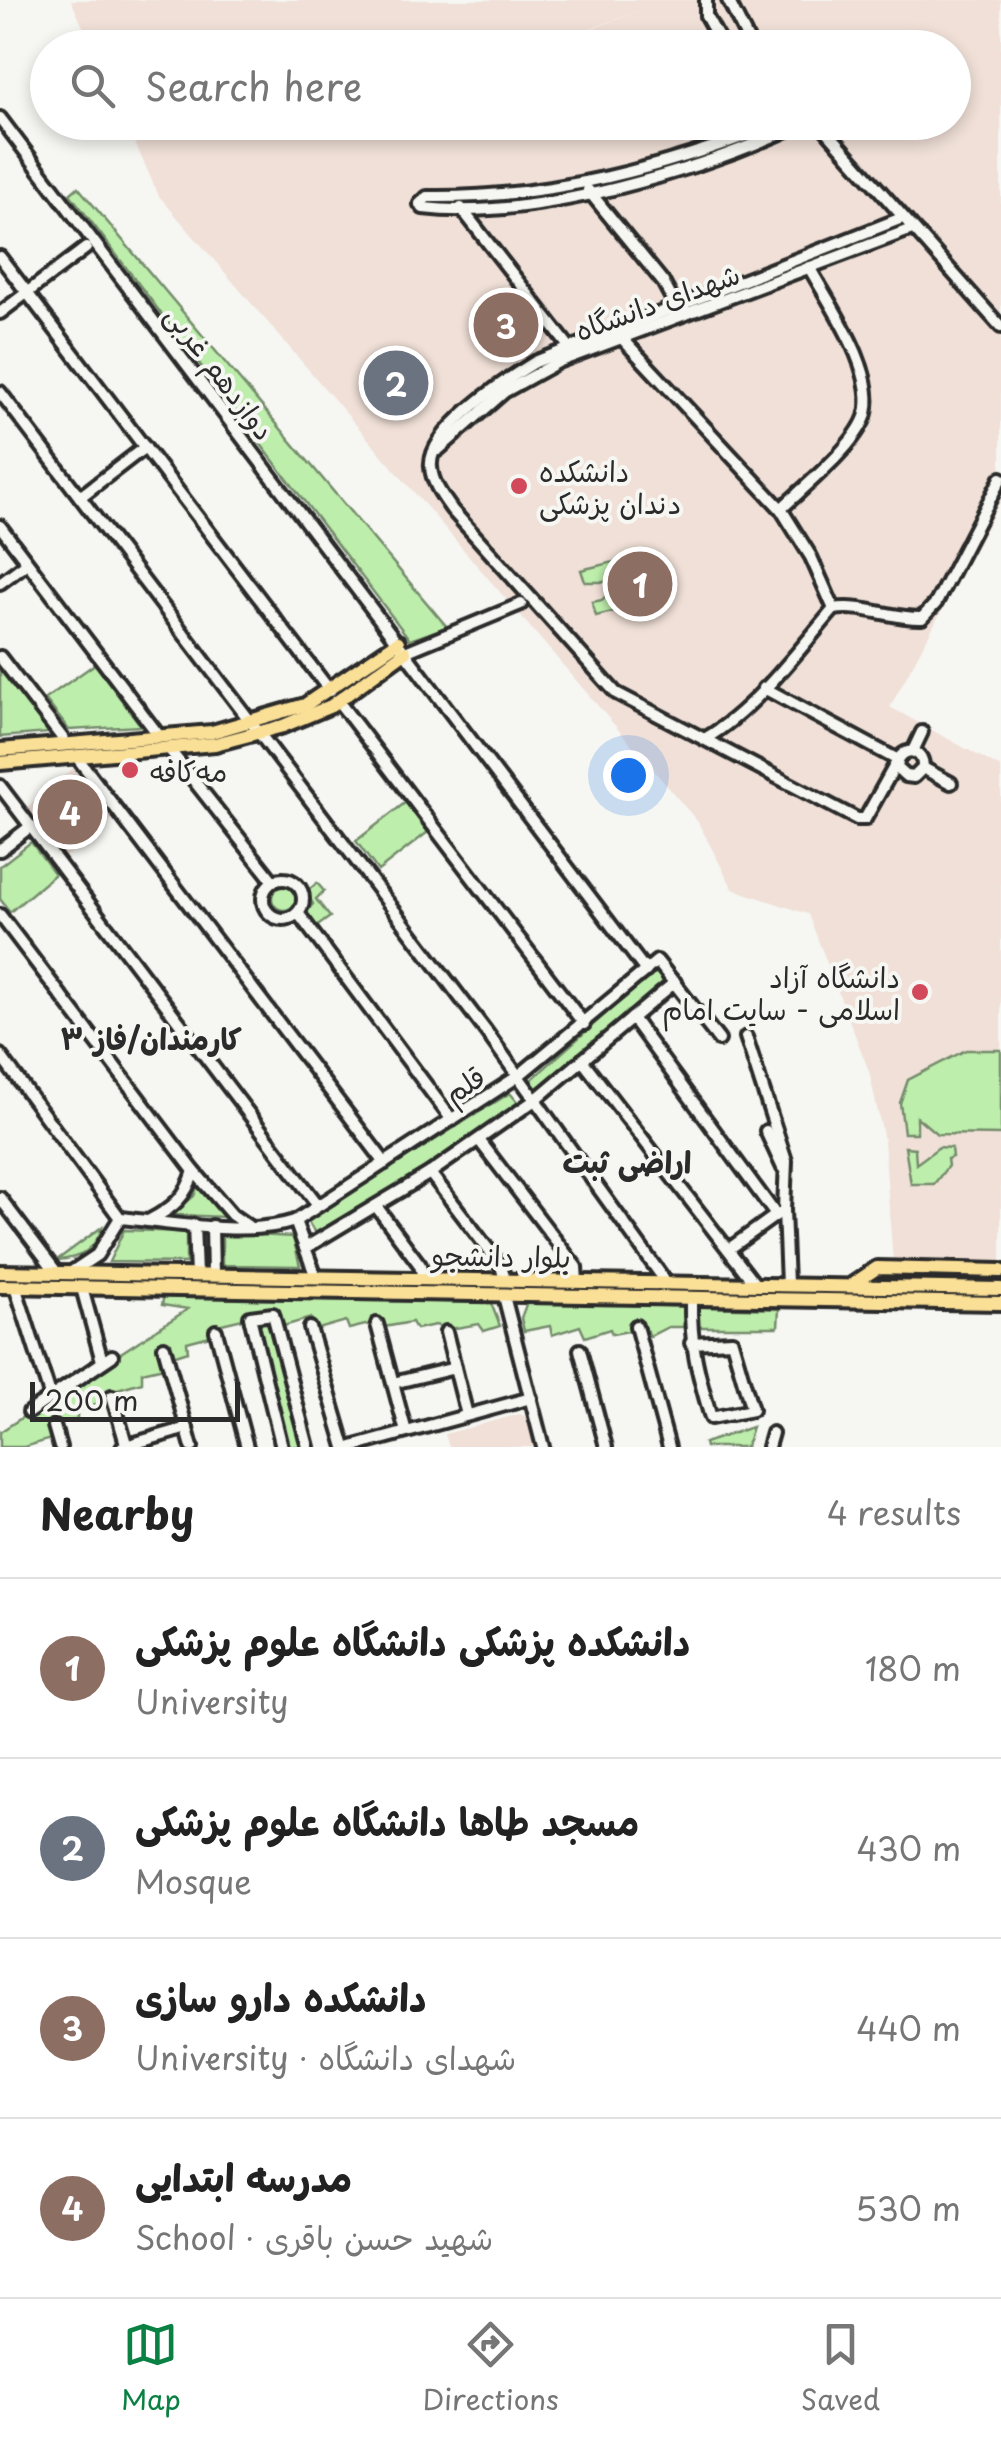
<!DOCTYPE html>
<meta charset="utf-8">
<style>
body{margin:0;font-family:"Playpen Sans","Playpen Sans Arabic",sans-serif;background:#f6f6f6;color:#222}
.scale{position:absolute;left:30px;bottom:25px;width:210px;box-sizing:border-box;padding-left:10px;border:5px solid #2b2b2b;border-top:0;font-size:28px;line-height:35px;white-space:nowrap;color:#2b2b2b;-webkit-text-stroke:8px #f6f6f2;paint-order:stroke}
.you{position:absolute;left:628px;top:775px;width:35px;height:35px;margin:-25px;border:8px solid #fff;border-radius:50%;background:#1a73e8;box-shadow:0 0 0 15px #1a73e833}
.badge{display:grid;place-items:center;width:65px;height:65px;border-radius:50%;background:#0b8043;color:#fff;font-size:32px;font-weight:700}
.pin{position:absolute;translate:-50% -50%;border:5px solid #fff;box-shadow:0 2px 10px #0006}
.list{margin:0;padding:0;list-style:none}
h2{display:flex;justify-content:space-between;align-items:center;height:130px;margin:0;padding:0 40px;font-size:42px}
h2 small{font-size:32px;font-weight:400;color:#767676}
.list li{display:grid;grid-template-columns:65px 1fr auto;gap:30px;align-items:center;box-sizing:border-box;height:180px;padding:0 40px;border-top:2px solid #e0e0e0}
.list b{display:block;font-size:38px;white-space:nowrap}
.list p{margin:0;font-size:32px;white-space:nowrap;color:#767676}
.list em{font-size:32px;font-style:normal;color:#767676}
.icon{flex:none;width:55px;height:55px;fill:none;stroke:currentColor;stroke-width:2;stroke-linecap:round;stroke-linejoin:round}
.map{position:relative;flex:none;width:1001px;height:1447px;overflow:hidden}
.search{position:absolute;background:#fff;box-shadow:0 5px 15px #0003;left:30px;right:30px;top:30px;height:110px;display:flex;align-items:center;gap:25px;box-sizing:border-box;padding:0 35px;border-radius:55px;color:#767676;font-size:38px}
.sheet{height:850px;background:#fff}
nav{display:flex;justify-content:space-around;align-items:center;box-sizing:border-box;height:140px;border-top:2px solid #e0e0e0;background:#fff;font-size:28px;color:#767676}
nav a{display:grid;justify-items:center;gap:5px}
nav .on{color:#0b8043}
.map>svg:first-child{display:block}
.built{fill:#f0e0d7}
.green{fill:#beeeac;stroke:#748c6c;stroke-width:2.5}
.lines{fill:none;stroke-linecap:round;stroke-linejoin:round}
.minor-casing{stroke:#2b2b2b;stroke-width:18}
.major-casing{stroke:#2b2b2b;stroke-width:20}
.minor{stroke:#f6f6f2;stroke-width:10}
.major{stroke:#fadf96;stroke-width:12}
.poi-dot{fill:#d1495b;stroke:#f6f6f2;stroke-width:4}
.labels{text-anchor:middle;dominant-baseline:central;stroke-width:8;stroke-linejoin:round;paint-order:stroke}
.street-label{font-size:28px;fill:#2b2b2b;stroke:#f6f6f2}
.poi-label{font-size:28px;fill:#2b2b2b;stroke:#f6f6f2;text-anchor:start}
.neighbourhood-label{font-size:30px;font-weight:bold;fill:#2b2b2b;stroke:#f6f6f2}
</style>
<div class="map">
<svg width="1001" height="1447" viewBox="0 0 1001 1447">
<rect width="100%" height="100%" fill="#f6f6f2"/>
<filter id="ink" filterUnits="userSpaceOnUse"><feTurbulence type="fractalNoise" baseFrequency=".01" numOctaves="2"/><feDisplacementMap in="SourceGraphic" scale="20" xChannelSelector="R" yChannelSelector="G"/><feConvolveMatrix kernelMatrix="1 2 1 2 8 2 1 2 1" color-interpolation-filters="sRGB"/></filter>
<g filter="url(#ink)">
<g class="built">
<polygon points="71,0 1001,0 1001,500 890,707 1001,768 1001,1263 893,1262 884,1140 869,1071 808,914 733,889 698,822 159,196 126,123 954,122 954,48 541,47 646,9 537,47 92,47"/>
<polygon points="75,767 114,818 64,857 27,807"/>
<polygon points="520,1414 526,1417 534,1447 449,1447 445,1434"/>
</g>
<g class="green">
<polygon points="78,187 447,627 410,640 70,194"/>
<polygon points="622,560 627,576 609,582 585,582 581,570"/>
<polygon points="619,590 622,594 628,593 632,607 596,616 592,602 602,600 611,591"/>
<polygon points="95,664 141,726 69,730 45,699"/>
<polygon points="0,670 49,733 0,737"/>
<polygon points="406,802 428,832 378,871 356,841"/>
<polygon points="31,842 55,874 10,912 0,899 0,866"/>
<polygon points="317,883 324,891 316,899 330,917 316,927 304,914 313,904 306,892"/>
<circle cx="284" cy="898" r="12"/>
<polygon points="655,970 666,982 536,1091 530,1081"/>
<polygon points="966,1050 1001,1050 1001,1135 937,1134 917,1117 917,1133 904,1133 900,1103 908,1080"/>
<polygon points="510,1093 520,1105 482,1133 316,1235 307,1220"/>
<polygon points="905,1147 915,1148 916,1164 939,1147 951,1148 952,1157 947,1159 948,1166 934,1184 911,1184"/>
<polygon points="202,1183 226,1214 225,1217 176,1215 176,1211 194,1196 198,1184"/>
<path d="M102 1227C96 1249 79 1259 57 1260Z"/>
<polygon points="124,1230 186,1232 186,1263 109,1262"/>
<polygon points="222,1233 293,1237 300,1266 222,1265"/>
<polygon points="0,1277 658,1288 658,1292 0,1282"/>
<polygon points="164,1295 491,1303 500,1326 484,1331 479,1324 450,1329 435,1325 416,1329 412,1322 384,1327 382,1321 349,1329 346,1321 315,1330 311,1318 280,1327 272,1312 209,1327 210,1336 187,1342 188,1351 163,1359 164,1367 142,1372 142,1382 100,1394 102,1403 77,1411 77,1420 52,1424 51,1439 24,1447 0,1447 0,1432 188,1309 162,1305"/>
<polygon points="527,1302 779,1309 778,1327 668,1327 650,1336 645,1328 612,1334 610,1329 585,1337 580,1326 552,1335 550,1326 524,1331 521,1318"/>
<polygon points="269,1317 305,1446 287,1447 255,1321"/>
<polygon points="752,1427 746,1447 705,1447 704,1443"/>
</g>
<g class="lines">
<g class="minor-casing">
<g id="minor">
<polyline points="706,0 706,16 724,48"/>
<polyline points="728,0 752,48"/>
<polyline points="0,118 646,971"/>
<polyline points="819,122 1001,327"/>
<polyline points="588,190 663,282 679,312"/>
<path d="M420 204 423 208C534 221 704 170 805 122"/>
<path d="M420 204 427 197C551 199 667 167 782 122"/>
<polyline points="461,208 573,352"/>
<polyline points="0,257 330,691"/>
<polyline points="0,313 86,248"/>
<polyline points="619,335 781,509 811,557 834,609"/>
<polyline points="0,392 485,1030 666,1282"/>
<polyline points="438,450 504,392 560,361 912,229"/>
<polyline points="80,497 145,447"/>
<path d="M781 509C805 486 854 447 865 417 879 374 830 305 809 267"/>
<polyline points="0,526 160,737"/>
<polyline points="0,583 27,563"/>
<path d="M834 609C862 604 892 619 922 618L936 603 1001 478"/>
<polyline points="405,652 521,604"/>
<polyline points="0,657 67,744"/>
<path d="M764 688 898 760 897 768 906 776 914 777 923 768C924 751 907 745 898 760L865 819H857L616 693 452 510C443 497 432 483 431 467 427 431 507 379 535 362L902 218"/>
<polyline points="338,701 584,1024"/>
<path d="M706 738C754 710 797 652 834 609"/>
<polyline points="169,749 273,881"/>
<polyline points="913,751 922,732"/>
<polyline points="76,756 385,1163"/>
<polyline points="923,768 951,783"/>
<polyline points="0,786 318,1205"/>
<polyline points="0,850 31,826"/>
<circle cx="283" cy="899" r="20"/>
<polyline points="298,913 452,1120"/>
<polyline points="0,915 194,1171 232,1215 248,1226"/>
<polyline points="632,1018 776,1215"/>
<polyline points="746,1037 786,1161 784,1210 787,1284"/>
<polyline points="0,1055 120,1218"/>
<polyline points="582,1060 754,1283"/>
<polyline points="766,1131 783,1168"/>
<polyline points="479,1140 576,1267 577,1281"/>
<polyline points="430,1173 501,1266 505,1280"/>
<polyline points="0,1198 57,1273"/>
<polyline points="376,1206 420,1265 423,1279"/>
<path d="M120 1218C172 1223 246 1237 295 1221L517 1077 657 961 719 1040"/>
<path d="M150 1220C173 1208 186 1197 194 1171"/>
<polyline points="295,1221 316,1277"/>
<polyline points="194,1225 196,1275"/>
<polyline points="212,1226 213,1275"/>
<polyline points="305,1248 430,1173 535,1100 675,982"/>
<polyline points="729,1249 779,1213"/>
<polyline points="70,1273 97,1255 120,1218"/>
<polyline points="15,1286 51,1398"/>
<polyline points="82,1288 102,1361"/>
<polyline points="504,1296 543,1447"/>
<path d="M691 1299C690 1346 698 1373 711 1418L752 1410 732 1341 691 1343"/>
<polyline points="377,1324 406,1432"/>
<polyline points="636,1326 669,1447"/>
<polyline points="310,1328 345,1447"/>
<polyline points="216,1331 247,1447"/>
<polyline points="446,1332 467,1415"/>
<polyline points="164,1347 192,1447"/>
<polyline points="580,1350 606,1447"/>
<polyline points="393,1383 455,1368"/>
<polyline points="112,1396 127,1447"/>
<polyline points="29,1412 112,1356"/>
<polyline points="54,1426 60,1447"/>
<polyline points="122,1447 187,1428"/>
<polyline points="282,1447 250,1317 273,1314 308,1447"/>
<polyline points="352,1447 531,1398"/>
<polyline points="768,1447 772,1433"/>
</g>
</g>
<g class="major-casing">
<g id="major">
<polyline points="0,750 212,732 305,705 398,642"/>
<polyline points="0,763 215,744 283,726 331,706 405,652"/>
<polyline points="0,1272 1001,1289"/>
<polyline points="853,1284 877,1268 1001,1271"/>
<polyline points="0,1286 1001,1303"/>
</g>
</g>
<use href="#minor" class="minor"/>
<use href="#major" class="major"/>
</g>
</g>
<g class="poi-dot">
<circle cx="519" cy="486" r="10"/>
<circle cx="130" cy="770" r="10"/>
<circle cx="920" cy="992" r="10"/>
</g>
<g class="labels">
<g class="street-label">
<text transform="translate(657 301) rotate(-20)">شهدای دانشگاه</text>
<text transform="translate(221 372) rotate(53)">دوازدهم غربی</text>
<text transform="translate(464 1084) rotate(-33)">قلم</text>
<text transform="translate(501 1255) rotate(1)">بلوار دانشجو</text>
</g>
<g class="poi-label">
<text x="539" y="470">دانشکده<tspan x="539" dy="32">دندان پزشکی</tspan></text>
<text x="150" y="770">مه‌کافه</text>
<text x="900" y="976" text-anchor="end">دانشگاه آزاد<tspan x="900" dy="32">اسلامی - سایت امام</tspan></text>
</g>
<g class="neighbourhood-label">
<text x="151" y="1037">کارمندان/فاز ۳</text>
<text x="627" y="1160">اراضی ثبت</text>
</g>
</g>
</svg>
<div class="scale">200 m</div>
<div class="you"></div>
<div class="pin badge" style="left:640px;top:584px;background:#8d6e63">1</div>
<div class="pin badge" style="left:396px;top:383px;background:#6b7280">2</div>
<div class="pin badge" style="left:506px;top:325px;background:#8d6e63">3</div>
<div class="pin badge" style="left:70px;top:812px;background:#8d6e63">4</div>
<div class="search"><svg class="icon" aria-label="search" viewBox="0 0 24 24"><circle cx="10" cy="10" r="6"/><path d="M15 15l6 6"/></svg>Search here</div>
</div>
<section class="sheet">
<h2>Nearby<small>4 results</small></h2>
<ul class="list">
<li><span class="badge" style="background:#8d6e63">1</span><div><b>دانشکده پزشکی دانشگاه علوم پزشکی</b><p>University</p></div><em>180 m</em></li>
<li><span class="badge" style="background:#6b7280">2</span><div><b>مسجد طاها دانشگاه علوم پزشکی</b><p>Mosque</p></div><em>430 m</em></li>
<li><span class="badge" style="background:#8d6e63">3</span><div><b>دانشکده دارو سازی</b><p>University · شهدای دانشگاه</p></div><em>440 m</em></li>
<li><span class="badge" style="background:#8d6e63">4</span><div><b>مدرسه ابتدایی</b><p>School · شهید حسن باقری</p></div><em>530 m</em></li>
</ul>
</section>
<nav>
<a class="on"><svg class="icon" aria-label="map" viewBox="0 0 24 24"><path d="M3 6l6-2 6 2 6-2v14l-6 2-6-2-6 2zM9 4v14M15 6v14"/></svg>Map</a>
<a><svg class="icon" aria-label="directions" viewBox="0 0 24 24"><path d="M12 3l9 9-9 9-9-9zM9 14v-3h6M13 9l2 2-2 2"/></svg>Directions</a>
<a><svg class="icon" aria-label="saved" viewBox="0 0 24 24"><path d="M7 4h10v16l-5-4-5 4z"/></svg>Saved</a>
</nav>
